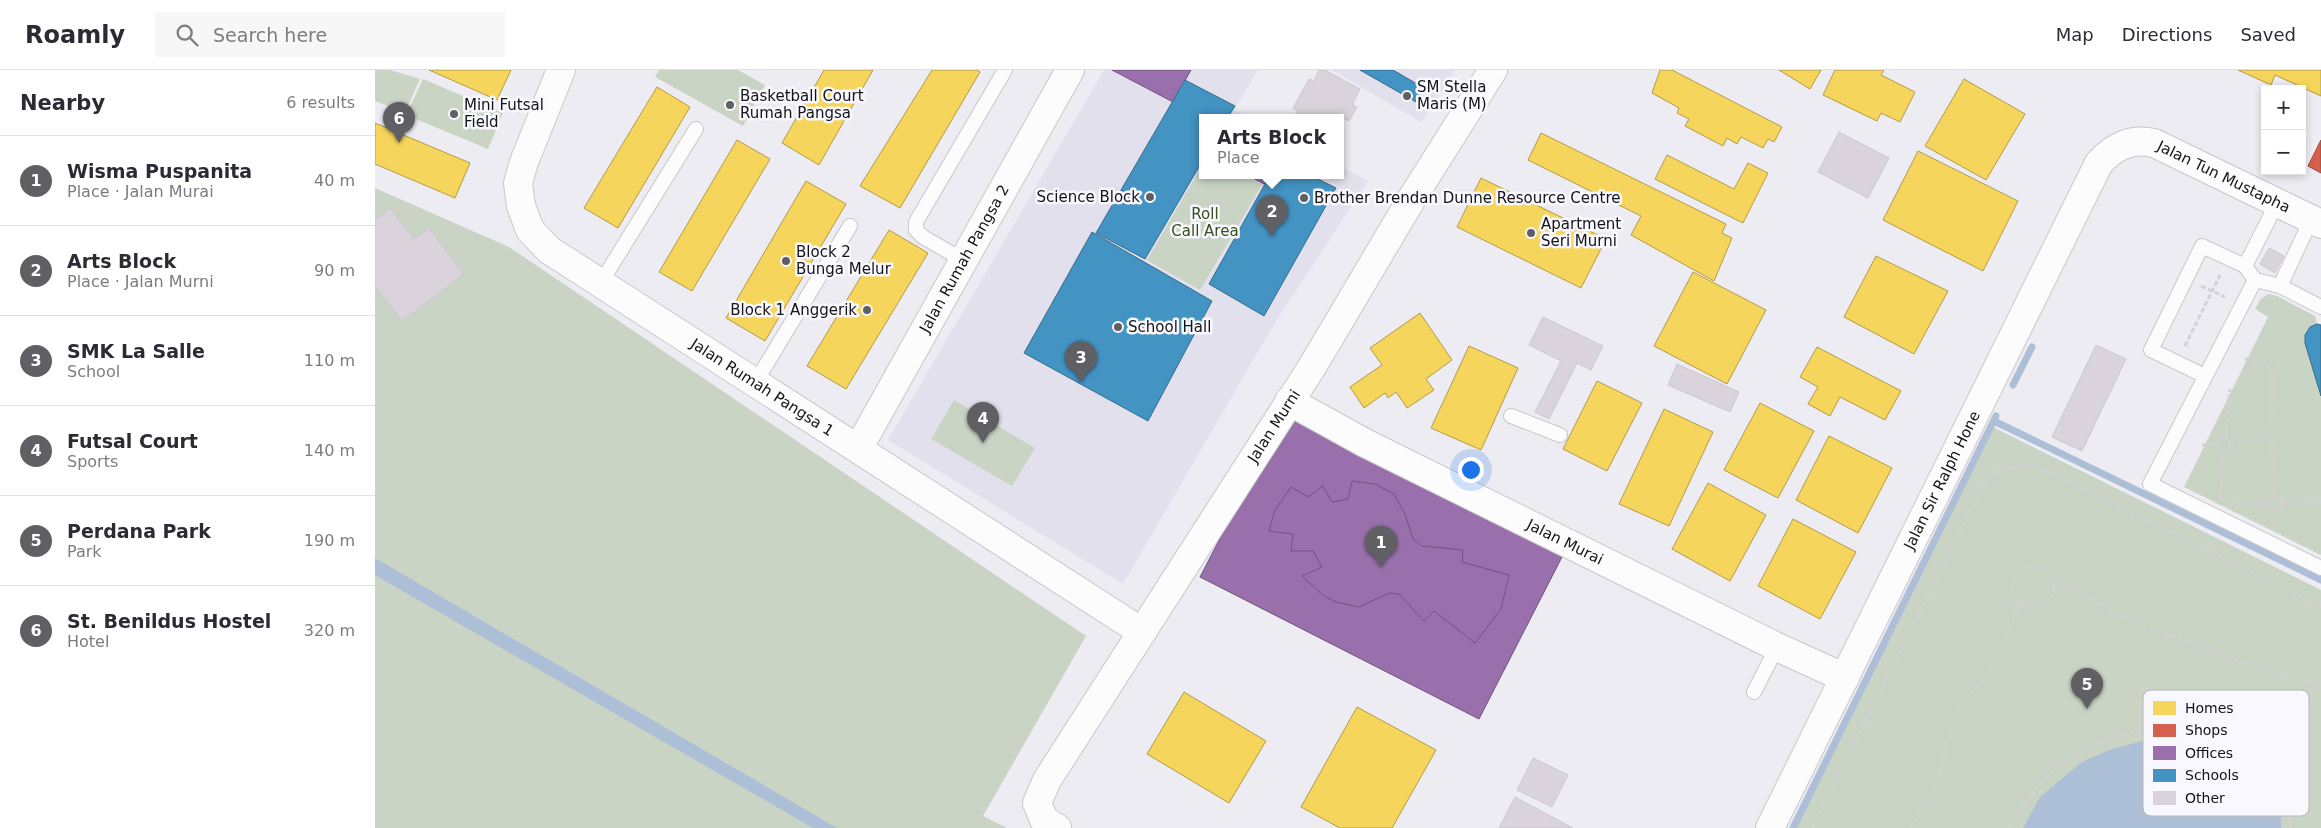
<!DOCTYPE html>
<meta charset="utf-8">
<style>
body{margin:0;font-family:"DejaVu Sans",sans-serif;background:#f7f7f7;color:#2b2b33}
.controls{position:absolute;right:15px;top:15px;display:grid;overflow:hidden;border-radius:0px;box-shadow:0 2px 8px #0003}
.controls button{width:45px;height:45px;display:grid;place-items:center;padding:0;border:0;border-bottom:1px solid #e1e1e2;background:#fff;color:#2b2b33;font:25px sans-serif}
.you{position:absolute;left:1095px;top:399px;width:18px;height:18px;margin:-12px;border:4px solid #fff;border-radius:50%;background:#1a73e8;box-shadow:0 0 0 8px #1a73e833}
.badge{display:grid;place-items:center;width:32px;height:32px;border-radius:50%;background:#606064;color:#fff;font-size:16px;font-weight:700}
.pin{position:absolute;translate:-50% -41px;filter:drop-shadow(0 1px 2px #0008)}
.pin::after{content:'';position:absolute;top:26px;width:18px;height:15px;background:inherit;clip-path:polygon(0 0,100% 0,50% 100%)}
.popup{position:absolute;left:824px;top:44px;width:145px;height:65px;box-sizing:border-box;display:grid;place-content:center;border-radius:0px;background:#fff;filter:drop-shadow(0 1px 4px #0005);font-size:16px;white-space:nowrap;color:#7c7c81}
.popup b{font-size:19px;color:#2b2b33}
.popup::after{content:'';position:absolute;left:50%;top:100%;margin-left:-10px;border:10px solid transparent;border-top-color:#fff}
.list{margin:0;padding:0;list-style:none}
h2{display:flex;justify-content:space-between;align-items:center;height:65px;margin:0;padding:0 20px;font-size:21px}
h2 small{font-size:16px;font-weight:400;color:#7c7c81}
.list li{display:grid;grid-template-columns:32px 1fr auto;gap:15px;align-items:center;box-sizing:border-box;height:90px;padding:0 20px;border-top:1px solid #e1e1e2}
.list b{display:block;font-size:19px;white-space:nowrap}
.list p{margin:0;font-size:16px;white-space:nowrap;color:#7c7c81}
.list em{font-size:16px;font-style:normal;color:#7c7c81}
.icon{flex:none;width:28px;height:28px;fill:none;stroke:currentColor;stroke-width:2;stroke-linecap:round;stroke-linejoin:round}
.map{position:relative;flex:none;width:1946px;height:758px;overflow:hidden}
header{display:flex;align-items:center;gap:30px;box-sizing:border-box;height:70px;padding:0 25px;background:#fff;border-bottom:1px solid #e1e1e2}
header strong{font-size:24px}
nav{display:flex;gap:28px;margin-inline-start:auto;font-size:18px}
.search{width:350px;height:45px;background:#f7f7f7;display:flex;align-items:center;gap:12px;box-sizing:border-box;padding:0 18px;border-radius:0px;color:#7c7c81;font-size:19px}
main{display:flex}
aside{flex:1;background:#fff}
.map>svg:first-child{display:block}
.built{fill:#e1e0ec}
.green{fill:#c9d4c5}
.water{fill:#adbed7}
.homes{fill:#f6d55c;stroke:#b29b47}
.shops{fill:#d6604d;stroke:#9c493d}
.offices{fill:#9970ab;stroke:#71547f}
.schools{fill:#4393c3;stroke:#356d8f}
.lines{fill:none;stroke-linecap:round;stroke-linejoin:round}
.stream{stroke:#adbed7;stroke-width:7}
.building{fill:#dad3db;stroke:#cac9cd}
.service-casing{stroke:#c8c8cb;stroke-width:16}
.minor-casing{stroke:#c8c8cb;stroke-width:30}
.path{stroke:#d2d2d3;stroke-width:3;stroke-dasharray:5 2.5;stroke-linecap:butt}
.service{stroke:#fcfcfd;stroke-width:14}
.minor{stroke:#fcfcfd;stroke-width:28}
.poi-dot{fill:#606064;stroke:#f8f8fe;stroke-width:2}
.labels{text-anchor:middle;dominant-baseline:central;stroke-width:5;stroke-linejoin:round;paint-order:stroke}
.poi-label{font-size:15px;fill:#141417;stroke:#f8f8fe;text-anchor:start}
.street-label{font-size:15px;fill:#141417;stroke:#f8f8fe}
.park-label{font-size:15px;fill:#34501d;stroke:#f8f8fe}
.key{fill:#f8f8fe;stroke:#b4b4b9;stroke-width:1}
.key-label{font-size:14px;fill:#141417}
</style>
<header>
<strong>Roamly</strong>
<div class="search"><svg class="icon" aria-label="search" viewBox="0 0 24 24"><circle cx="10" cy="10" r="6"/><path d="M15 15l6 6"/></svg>Search here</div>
<nav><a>Map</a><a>Directions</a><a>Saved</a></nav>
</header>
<main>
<aside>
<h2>Nearby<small>6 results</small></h2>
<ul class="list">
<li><span class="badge">1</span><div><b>Wisma Puspanita</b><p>Place · Jalan Murai</p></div><em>40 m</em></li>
<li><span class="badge">2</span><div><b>Arts Block</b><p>Place · Jalan Murni</p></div><em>90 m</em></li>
<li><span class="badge">3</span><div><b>SMK La Salle</b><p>School</p></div><em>110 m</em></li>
<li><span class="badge">4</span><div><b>Futsal Court</b><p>Sports</p></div><em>140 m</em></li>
<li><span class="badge">5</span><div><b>Perdana Park</b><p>Park</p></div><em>190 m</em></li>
<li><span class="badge">6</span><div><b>St. Benildus Hostel</b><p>Hotel</p></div><em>320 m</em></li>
</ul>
</aside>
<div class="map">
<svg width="1946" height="758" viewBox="0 0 1946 758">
<rect width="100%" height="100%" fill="#edecf2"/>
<g class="built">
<polygon points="729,0 883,0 859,40 873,47 828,47 828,105 966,105 966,97 993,111 899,254 748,514 513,370"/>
<polygon points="957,0 1080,0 1046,52"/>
</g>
<g class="green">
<polygon points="0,0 15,0 45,9 30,42 0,31"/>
<polygon points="284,0 363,0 390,15 368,56 280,7"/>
<polygon points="48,9 128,43 113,79 31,45"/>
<polygon points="828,94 828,105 869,105 887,115 825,220 772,190"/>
<polygon points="0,118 134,177 711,566 608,746 632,758 0,758"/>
<path d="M1893 224 1902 226 1940 246 1942 254C1933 258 1930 263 1930 273L1946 326V485L1809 417 1893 247 1880 239 1885 230Z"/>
<polygon points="579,330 660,378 637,416 556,369"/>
<polygon points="1618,357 1946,520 1946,758 1420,758"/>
</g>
<g class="water">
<polygon points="0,488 462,758 438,758 0,505"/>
<path d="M1775 669C1789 669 1804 669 1817 671 1860 680 1908 709 1906 758H1648L1665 727 1707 692 1734 680Z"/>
</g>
<g class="homes">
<polygon points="54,0 136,0 122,30"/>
<polygon points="449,0 498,0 444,95 407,73"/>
<polygon points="557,0 602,0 605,2 525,138 485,116"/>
<polygon points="1285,0 1297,0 1407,57 1399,72 1393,69 1388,78 1366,67 1362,74 1352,68 1348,76 1310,56 1314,49 1302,43 1304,38 1277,23"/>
<polygon points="1404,0 1446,0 1435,19"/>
<polygon points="1460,0 1509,0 1506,5 1540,22 1525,52 1506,43 1502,51 1448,25"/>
<polygon points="1863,0 1946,0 1946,26 1900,5 1896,15"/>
<polygon points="1589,9 1650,44 1611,110 1550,76"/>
<polygon points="282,17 315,37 243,158 209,138"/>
<polygon points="0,53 95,93 80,128 0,94"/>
<polygon points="1166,63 1351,154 1347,163 1357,168 1339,211 1256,165 1266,146 1153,90"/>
<polygon points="362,70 395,89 317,221 284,202"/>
<polygon points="1543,81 1643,131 1608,201 1508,150"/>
<polygon points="1292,85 1359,119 1373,93 1393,103 1368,153 1280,109"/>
<polygon points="1106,108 1231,169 1206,218 1082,157"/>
<polygon points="431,111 471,134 390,271 351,248"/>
<polygon points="514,160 553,183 471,319 432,296"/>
<polygon points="1501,186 1573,221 1539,284 1469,247"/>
<polygon points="1318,202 1391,240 1352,314 1279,276"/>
<polygon points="1045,243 1077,290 1051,309 1059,320 1032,338 1021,322 1013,328 1010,323 989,338 975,317 1007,295 995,278"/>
<polygon points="1094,276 1143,298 1106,380 1056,358"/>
<polygon points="1442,277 1526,321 1510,350 1465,327 1455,346 1433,334 1443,317 1425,307"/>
<polygon points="1222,311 1267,333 1232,401 1188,379"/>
<polygon points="1385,333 1439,361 1403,428 1349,400"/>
<polygon points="1289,339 1338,362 1294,456 1244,434"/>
<polygon points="1454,366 1517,398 1483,463 1421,430"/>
<polygon points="1333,413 1391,445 1355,511 1297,479"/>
<polygon points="1418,449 1481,482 1445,549 1383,516"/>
<polygon points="809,622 891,671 854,733 772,684"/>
<polygon points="982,637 1061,680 1017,758 965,758 926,737"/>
</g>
<polygon class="shops" points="1946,70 1946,103 1933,96"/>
<g class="offices">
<polygon points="737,0 816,0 798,32"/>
<polygon points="872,105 895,105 889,114"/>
<polygon points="909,345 1187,487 1104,649 825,507"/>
<polygon points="977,411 1000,414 1019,424 1030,444 1038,469 1047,476 1088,480 1087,492 1134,505 1126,539 1100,573 1059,541 1049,551 1024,524 1014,523 984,537 961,532 949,526 927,506 947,497 938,481 916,481 918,464 894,461 900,440 916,417 933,427 948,416 957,432 973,429"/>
</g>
<g class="schools">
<polygon points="985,0 1018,0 1049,18 1041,32"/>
<polygon points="810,10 860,36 853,47 828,47 828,90 770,189 721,163"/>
<polygon points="895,105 935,105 961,118 889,246 834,214"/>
<polygon points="717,162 837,231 773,351 649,283"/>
<polygon points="1942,254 1946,255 1946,326 1930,273 1930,265 1935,257"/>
</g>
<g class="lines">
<g class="stream">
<polyline points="1638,315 1657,277"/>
<polyline points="1619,351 1946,510"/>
<polyline points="1418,758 1621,346"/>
</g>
</g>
<g class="building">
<polygon points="944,0 950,0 985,19 977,35 982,37 974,51 968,48 966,52 966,47 919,47 923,41 918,38 934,9 939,11"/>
<polygon points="1464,62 1514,88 1493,128 1443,102"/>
<polygon points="15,138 39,169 54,158 89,204 27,251 0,216 0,150"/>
<polygon points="1894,178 1909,186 1900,203 1885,194"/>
<polygon points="1168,247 1228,276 1216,300 1202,293 1174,349 1160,342 1186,291 1154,275"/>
<polygon points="1721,275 1751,289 1707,381 1677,367"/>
<polygon points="1302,294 1364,322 1355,342 1293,315"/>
<polygon points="1158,688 1193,705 1177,737 1142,720"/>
<polygon points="1140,727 1198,758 1124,758"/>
</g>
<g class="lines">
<g class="service-casing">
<g id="service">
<polyline points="590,191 548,167 541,160 541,152 630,0"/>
<polyline points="1870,196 1902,133"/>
<polyline points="1880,210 1775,414 1946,498"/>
<polyline points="225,214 321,59"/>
<polyline points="1905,216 1936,150"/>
<polyline points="1830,306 1776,280 1827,176 1870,196 1880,210 1905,216 1946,237"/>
<polyline points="380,313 475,156"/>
<polyline points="1136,346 1185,365"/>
<polyline points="1379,622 1402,577"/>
</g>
</g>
<g class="minor-casing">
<g id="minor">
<path id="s1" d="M186 0 149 92 143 113 146 136 155 160 174 180 767 562"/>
<path id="s2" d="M914 331 990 373 1402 577 1470 608"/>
<path id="s3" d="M483 379 695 0"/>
<path id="s4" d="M682 758 669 750 662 733 672 710 937 297 1039 125 1118 0"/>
<path id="s5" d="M1395 758 1724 93C1740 76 1756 68 1779 73L1946 154"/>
</g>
</g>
<g class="path">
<polyline points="1826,216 1850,227"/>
<polyline points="1810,276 1845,205"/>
<polyline points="1870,289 1892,294"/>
<circle cx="1898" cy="296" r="6"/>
<polyline points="1897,303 1898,426"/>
<polyline points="1851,367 1855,319"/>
<circle cx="1849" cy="374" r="6"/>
<polyline points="1855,372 1897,366"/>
<polyline points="1827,375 1843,375"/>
<circle cx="1900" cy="433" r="7"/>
<polyline points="1845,429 1848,380"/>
<polyline points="1856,432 1893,432"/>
<polyline points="1906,432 1946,431"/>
<polyline points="1898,453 1898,440"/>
<circle cx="1658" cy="517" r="21"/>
<polyline points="1680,514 1703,521 1745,546 1781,562 1820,574 1903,606 1946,613"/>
<polyline points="1437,758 1607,417 1626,398 1659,395 1946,536"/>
<polyline points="1535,758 1562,717 1571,675 1586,635 1610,608 1632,568 1644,533"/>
<path d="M1635 758C1643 745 1651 732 1660 720 1672 703 1705 680 1724 673 1778 650 1830 657 1878 689 1888 695 1900 703 1906 714 1913 728 1915 743 1916 758"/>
</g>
<use href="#service" class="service"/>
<use href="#minor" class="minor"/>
</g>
<g class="poi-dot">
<circle cx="1032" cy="26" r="5"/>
<circle cx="355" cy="35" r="5"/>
<circle cx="79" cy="44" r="5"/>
<circle cx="775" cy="127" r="5"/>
<circle cx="929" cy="128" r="5"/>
<circle cx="1156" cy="163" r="5"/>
<circle cx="411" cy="191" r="5"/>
<circle cx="492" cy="240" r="5"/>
<circle cx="743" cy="257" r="5"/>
</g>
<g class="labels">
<g class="poi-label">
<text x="1042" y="17">SM Stella<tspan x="1042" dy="17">Maris (M)</tspan></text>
<text x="365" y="26">Basketball Court<tspan x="365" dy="17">Rumah Pangsa</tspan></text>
<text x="89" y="35">Mini Futsal<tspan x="89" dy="17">Field</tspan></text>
<text x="765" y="127" text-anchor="end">Science Block</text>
<text x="939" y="128">Brother Brendan Dunne Resource Centre</text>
<text x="1166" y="154">Apartment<tspan x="1166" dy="17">Seri Murni</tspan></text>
<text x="421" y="182">Block 2<tspan x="421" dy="17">Bunga Melur</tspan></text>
<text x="482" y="240" text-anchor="end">Block 1 Anggerik</text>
<text x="753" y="257">School Hall</text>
</g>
<g class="street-label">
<text stroke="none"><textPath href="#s5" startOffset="881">Jalan Tun Mustapha</textPath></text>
<text stroke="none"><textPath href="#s3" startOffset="218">Jalan Rumah Pangsa 2</textPath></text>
<text stroke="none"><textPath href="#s1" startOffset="451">Jalan Rumah Pangsa 1</textPath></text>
<text stroke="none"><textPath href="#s4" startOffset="479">Jalan Murni</textPath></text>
<text stroke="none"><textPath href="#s5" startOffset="388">Jalan Sir Ralph Hone</textPath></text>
<text stroke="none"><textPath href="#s2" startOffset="310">Jalan Murai</textPath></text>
</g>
<g class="park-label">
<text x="830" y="144">Roll<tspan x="830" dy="17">Call Area</tspan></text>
</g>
</g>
<rect x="1768" y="620" width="166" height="126" rx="8" class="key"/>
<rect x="1778" y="631" width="23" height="14" fill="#f6d55c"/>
<rect x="1778" y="654" width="23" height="13" fill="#d6604d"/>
<rect x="1778" y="676" width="23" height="14" fill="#9970ab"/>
<rect x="1778" y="699" width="23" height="13" fill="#4393c3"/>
<rect x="1778" y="721" width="23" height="14" fill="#dad3db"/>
<g class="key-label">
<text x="1810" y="643">Homes</text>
<text x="1810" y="665">Shops</text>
<text x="1810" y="688">Offices</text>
<text x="1810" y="710">Schools</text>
<text x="1810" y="733">Other</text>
</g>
</svg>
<div class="controls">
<button>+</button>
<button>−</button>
</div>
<div class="you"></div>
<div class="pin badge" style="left:1006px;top:497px">1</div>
<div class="pin badge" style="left:897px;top:166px">2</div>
<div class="popup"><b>Arts Block</b>Place</div>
<div class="pin badge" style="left:706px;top:312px">3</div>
<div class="pin badge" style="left:608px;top:373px">4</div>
<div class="pin badge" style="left:1712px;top:639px">5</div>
<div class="pin badge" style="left:24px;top:73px">6</div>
</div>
</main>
